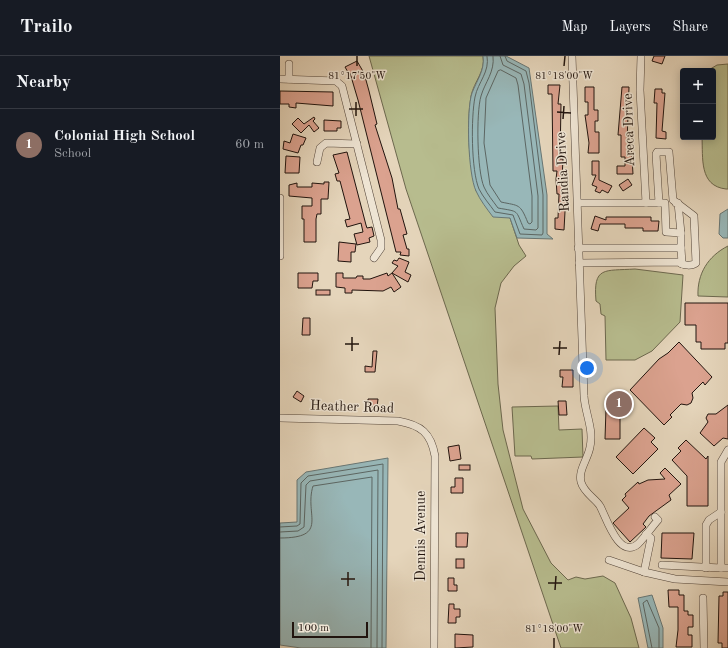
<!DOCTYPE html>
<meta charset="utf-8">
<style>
body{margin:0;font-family:"Old Standard TT",serif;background:#20242c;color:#f1f3f6}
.controls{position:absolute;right:12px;top:12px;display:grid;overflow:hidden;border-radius:4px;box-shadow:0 2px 10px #0003}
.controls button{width:36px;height:36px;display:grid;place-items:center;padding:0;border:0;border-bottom:1px solid #363941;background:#171b24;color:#f1f3f6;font:20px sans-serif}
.scale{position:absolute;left:12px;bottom:10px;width:76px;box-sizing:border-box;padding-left:4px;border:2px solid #21140e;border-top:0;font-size:11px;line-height:14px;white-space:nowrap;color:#21140e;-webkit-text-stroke:3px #eee4d3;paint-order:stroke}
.you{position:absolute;left:307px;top:312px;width:14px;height:14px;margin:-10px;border:3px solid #fff;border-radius:50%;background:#1a73e8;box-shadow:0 0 0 6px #1a73e833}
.badge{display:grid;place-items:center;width:26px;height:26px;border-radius:50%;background:#d93025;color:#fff;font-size:13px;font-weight:700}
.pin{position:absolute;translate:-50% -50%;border:2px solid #fff;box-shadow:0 1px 4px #0006}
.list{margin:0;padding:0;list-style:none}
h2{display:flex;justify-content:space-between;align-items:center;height:52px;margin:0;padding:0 16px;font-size:17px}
h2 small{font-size:13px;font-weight:400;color:#9ea1a6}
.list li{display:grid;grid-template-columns:26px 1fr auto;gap:12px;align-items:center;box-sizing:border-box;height:72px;padding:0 16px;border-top:1px solid #363941}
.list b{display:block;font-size:15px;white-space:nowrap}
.list p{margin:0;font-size:13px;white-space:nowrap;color:#9ea1a6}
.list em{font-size:13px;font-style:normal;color:#9ea1a6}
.map{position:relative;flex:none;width:448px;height:592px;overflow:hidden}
header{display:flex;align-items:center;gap:24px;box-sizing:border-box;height:56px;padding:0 20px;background:#171b24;border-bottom:1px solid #363941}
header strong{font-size:19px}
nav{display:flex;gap:22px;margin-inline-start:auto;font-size:14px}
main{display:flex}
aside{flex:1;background:#171b24}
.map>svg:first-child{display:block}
.green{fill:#b7bc8e;stroke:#6c684e}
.water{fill:#98b7b8;stroke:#687674}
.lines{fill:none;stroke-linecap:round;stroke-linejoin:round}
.shore{stroke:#5c6663;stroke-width:1}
.building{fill:#dba28f;stroke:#21140e}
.minor-casing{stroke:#524439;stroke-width:8}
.minor{stroke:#eee4d3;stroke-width:7}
.ticks{fill:none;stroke:#21140e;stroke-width:1.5}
.labels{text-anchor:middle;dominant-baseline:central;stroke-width:3;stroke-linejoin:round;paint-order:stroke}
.street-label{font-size:14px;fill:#21140e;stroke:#eee4d3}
.ticks-label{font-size:10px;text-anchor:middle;fill:#21140e;stroke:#eee4d3;stroke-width:3;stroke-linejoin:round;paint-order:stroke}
</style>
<header>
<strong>Trailo</strong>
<nav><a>Map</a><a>Layers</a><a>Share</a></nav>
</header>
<main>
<aside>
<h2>Nearby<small></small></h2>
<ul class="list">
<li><span class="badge" style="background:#8d6e63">1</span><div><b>Colonial High School</b><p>School</p></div><em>60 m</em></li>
</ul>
</aside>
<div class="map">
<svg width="448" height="592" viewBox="0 0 448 592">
<rect width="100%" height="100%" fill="#e5d5bb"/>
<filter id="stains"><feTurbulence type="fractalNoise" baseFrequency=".005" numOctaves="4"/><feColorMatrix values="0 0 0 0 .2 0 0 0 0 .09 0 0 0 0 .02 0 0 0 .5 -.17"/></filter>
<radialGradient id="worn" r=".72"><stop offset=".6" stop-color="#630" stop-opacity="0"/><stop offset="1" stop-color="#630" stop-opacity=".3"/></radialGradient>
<g class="green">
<path d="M89 0H203C206 15 194 25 191 40 186 71 189 104 196 135L230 162 239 189 246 200 234 210 221 227 215 252 218 328 223 374 243 453 271 507 288 524 296 521 305 523 323 520 335 527 351 562 359 592H281L126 133Z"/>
<path d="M448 8V133H446C419 130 423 102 422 81H433V15H427L437 9Z"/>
<path d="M448 190V241L418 240C417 218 428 200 448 190Z"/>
<path d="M355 213 403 219 400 266 372 295 355 304H326L325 260 321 258 320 248 316 245C313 210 324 215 355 213Z"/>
<polygon points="278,350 279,374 302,373 303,401 252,403 251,400 235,400 232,351"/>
</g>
<g class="water">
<path d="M203 0H226L249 12 267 139V178L273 183 237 182 230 162 213 161C207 153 200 144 196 135 188 118 186 55 192 37 197 24 205 14 203 0Z"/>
<polygon points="448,153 448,182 443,182 439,178 440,158"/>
<polygon points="108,402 106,592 21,592 0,589 0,467 17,466 17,424 26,416"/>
<polygon points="372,539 383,572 383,592 368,592 358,542"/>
</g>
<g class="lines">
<g class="shore">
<path d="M207 0C210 16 198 26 195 41 191 61 191 114 199 133 203 141 210 149 215 156L233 159 240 178 262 179 263 177V139L249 27 246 15 227 5 225 0"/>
<path d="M213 0C215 16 205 26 201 40 196 57 197 115 204 131 207 138 213 145 218 152 240 156 235 153 244 173L256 174 258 172V140L244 28 241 18 223 9 220 0"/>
<path d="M221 14 236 22 238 29 252 140V166L250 168 248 167C240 147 239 150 221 146L210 129 204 87 206 42 218 15Z"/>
<polyline points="0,471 17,470 20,468 21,427 28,420 103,408 102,592"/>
<polyline points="0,476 18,475 24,471 26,429 30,425 98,414 97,592"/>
<path d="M0 482C50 482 24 459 33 430L92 421 91 592"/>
<polyline points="372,592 363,547 367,544 379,572 379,592"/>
</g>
</g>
<g class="building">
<polygon points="374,0 385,0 382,8 372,5"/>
<polygon points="77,5 84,17 89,35 97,68 95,69 112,122 118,153 120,153 127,178 123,179 127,193 129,193 129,200 120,199 121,196 116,196 78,44 70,17 69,18 65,11"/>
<polygon points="268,29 280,29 278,48 281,48 280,103 283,103 282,123 285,122 286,137 284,174 275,173 275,162 278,162 279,138 277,138 276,123 277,115 273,115 272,38 268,38"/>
<polygon points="305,31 314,31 314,54 318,54 318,65 315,65 315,76 319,76 319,97 308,97 309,87 305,59 308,59 308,46 305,46"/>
<polygon points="342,31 349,31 347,87 351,87 353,118 337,118 337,110 345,110 345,101 341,101 341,79 338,79"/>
<polygon points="375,33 382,33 382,37 385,37 382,75 386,76 386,83 376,82 377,47 374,47"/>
<polygon points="0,35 53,36 53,50 16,47 16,52 9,51 9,48 0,48"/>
<polygon points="34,61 35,63 33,65 39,72 34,76 29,69 21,77 12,68 18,62 24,68"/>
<polygon points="44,64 61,65 61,72 57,72 57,75 44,75"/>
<polygon points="13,78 26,82 23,89 21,89 18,97 3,93 4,85 10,87"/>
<polygon points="67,96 86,169 87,172 92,171 94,180 89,182 90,186 77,189 74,178 83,176 81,167 67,171 65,164 70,163 60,125 57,125 55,118 59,117 53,99"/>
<polygon points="6,100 20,101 19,117 5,117"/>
<polygon points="312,105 319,105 319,124 332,130 328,137 322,134 320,137 315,135 317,131 312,129 316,119 312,119"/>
<polygon points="348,123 352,129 343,135 339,129"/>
<polygon points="44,126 49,126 48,143 41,143 41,158 37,158 36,163 36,186 24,186 24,163 22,163 22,150 32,150 32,142 9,140 9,129 17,127 17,131 32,131 32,127 44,128"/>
<polygon points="315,160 326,164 326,161 371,161 371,165 379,165 378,175 363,175 363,172 345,172 345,168 320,168 318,175 311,173"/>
<polygon points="59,186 76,188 75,196 71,196 71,206 58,205"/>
<polygon points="119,202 129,206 125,216 131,219 128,226 112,217 118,210 112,207 114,204 117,205"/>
<polygon points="18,217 38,217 38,225 33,225 32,232 18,232"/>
<polygon points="56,217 63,217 63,222 76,222 77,220 83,220 83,223 90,223 107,217 108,220 112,217 121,231 114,236 111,231 103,235 72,234 72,237 65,237 65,232 56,231"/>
<rect x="36" y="234" width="14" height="5"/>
<polygon points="405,247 448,247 448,287 445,287 445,293 421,293 421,286 416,286 416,269 405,269"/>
<polygon points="23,262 30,262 30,279 22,279"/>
<polygon points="399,286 432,321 425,329 423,326 412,337 413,342 411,347 407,349 401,348 390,359 392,361 384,369 350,334 379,303 388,297"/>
<polygon points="93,295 97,295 95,316 85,316 85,310 92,311"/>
<polygon points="280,314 293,314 293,331 282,331 283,321 280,321"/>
<polygon points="17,335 24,340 21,346 13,341"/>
<polygon points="88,343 98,343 97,351 88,351"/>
<polygon points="278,345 286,345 287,359 279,359"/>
<polygon points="448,349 448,383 443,382 434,390 420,377 428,366 426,362 428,358 436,358"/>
<polygon points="326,353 340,353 340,383 325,383"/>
<polygon points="364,372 375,382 371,386 378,393 353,418 336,401"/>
<polygon points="406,384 426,403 428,400 428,450 407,450 407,420 392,404 401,395 398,392"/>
<polygon points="179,389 181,403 170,405 168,391"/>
<rect x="179" y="409" width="11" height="5"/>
<polygon points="385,412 401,428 389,439 391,444 369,460 363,468 366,471 350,486 333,467 349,452 342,444 346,440 345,438 358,426 359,428 368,424 385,423 380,417"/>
<polygon points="175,422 183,422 183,437 171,437 171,431 175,431"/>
<polygon points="176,477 188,477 187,491 176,491"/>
<polygon points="382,477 414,477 412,503 381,502"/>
<rect x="176" y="503" width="8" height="9"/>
<polygon points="168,522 174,522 174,529 177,529 177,535 168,535"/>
<polygon points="388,534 399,534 399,539 404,539 404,555 408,555 408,559 413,559 413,571 408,571 408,579 412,579 412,591 396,591 398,574 398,551 389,551"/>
<polygon points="443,536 448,536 448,592 442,592 442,587 438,587 439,540 443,540"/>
<polygon points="169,548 174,548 174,553 180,553 180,561 176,561 176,567 168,567"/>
<polygon points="175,578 193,579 193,591 175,592"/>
</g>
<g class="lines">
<g class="minor-casing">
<g id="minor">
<path d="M292 0 304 340C305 357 314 373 310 391 308 403 298 414 301 426 304 437 315 442 320 450 326 461 339 504 358 488 365 481 371 472 378 464L375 461"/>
<polyline points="361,0 360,34 366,147"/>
<polyline points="0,23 56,25 62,30 101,184 101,192 94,202"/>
<polyline points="9,23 9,8"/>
<polyline points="37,106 40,92 46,87 77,88"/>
<polyline points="0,142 0,200"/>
<polyline points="298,147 379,147"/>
<polyline points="396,147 398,147 401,177"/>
<path d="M298 192H401V177L386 176 385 147H379L376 98 377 96H389L393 144 414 160 416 207C412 210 403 210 399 206L299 207"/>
<polyline points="401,192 402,208"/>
<path d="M0 362 118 365C141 369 151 377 155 400L154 592"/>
<polyline points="448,394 441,406 441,512 448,512"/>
<polyline points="329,504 364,516 371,482 366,478"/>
<polyline points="382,509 441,512"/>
<polyline points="426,512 426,469 429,464 441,456"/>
<polyline points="364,516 395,523 448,526"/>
<polyline points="423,542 424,592"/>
</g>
</g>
<use href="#minor" class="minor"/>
</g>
<path class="ticks" d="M77 10V0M284 10 285 0M69 53H83M277 56 291 57M76 60V46M283 63 284 50M65 288H79M273 292H287M72 295V281M279 299 280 285M61 523H75M268 527H282M68 530V516M275 534 276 520M274 592V582"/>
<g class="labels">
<g class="street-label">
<text transform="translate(349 74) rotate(-92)">Areca Drive</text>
<text transform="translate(283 116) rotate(-93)">Randia Drive</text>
<text transform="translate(72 351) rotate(2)">Heather Road</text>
<text transform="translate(141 480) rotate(-90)">Dennis Avenue</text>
</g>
</g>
<g class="ticks-label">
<text x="77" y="23">81°17'50"W</text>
<text x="284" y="23">81°18'00"W</text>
<text x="274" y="576">81°18'00"W</text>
</g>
<rect width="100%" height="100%" filter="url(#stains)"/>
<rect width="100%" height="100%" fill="url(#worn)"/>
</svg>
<div class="controls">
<button>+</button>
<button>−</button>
</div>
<div class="scale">100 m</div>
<div class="you"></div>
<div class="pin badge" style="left:339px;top:348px;background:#8d6e63">1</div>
</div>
</main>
